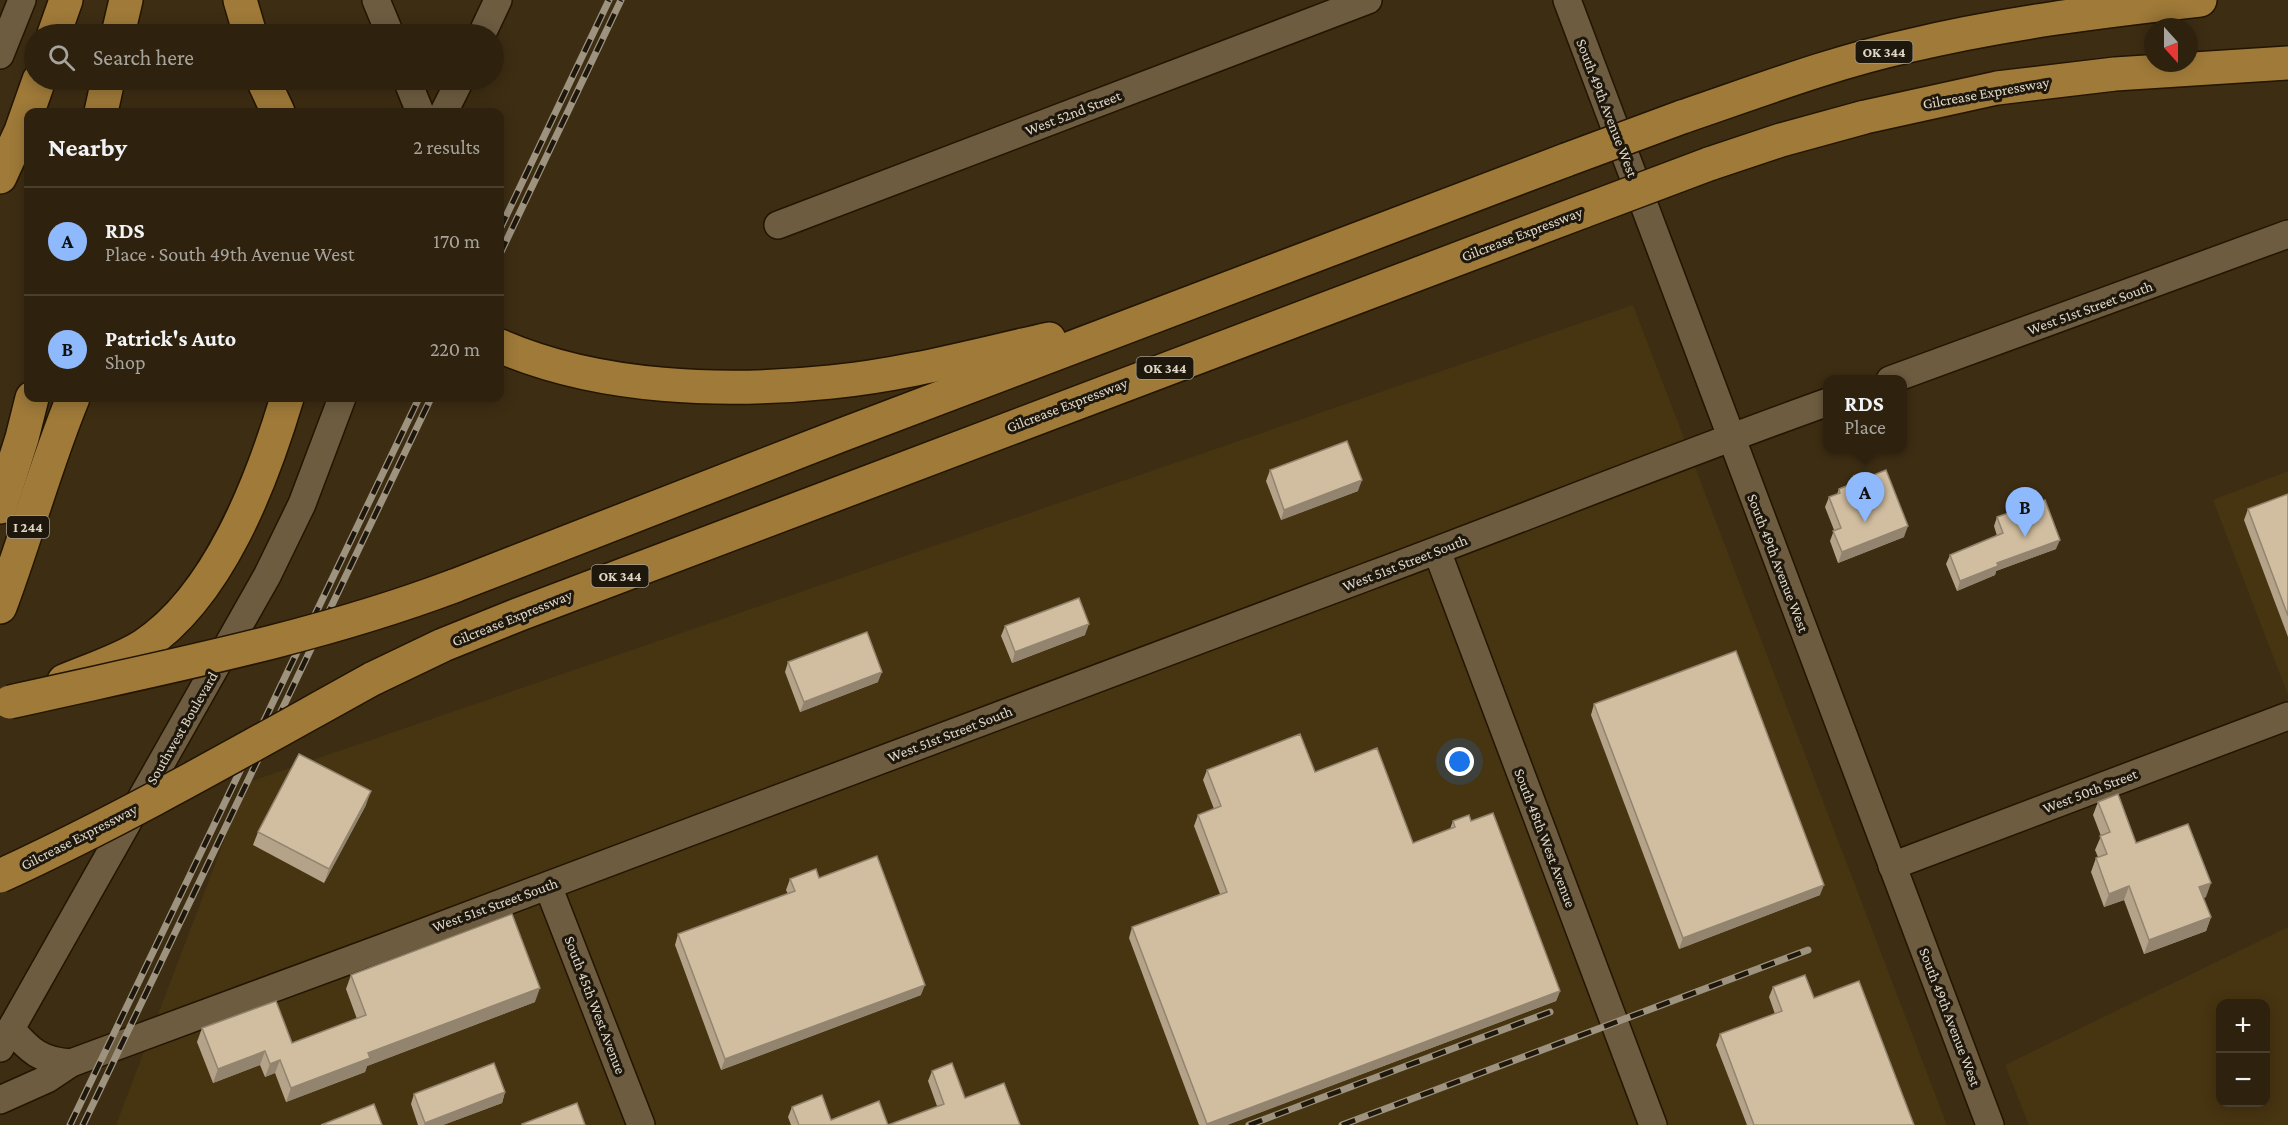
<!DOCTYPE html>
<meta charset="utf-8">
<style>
body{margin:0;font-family:"Crimson Pro",serif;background:#362a17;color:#f1f3f6}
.controls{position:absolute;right:18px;bottom:18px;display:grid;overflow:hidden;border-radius:12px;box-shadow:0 3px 15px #0003}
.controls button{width:54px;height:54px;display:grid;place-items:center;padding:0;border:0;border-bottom:2px solid #493f2e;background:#2e220e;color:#f1f3f6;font:30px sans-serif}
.compass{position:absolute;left:2144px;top:18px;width:54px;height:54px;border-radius:50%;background:#2e220e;box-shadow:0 3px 15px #0003;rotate:159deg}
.you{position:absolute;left:1460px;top:762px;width:21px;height:21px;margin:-15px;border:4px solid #fff;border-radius:50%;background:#1a73e8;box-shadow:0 0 0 9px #1a73e833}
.badge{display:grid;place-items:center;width:39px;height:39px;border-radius:50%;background:#8eb9fc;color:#111;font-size:20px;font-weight:700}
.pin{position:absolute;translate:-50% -50px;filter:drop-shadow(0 2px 3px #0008)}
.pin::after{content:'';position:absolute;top:32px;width:21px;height:18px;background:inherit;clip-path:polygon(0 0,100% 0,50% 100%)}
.popup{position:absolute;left:1823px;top:375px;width:84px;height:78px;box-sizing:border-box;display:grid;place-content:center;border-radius:12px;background:#2e220e;filter:drop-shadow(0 2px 4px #0005);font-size:20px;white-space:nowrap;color:#a7a49e}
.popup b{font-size:22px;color:#f1f3f6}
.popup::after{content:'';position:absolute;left:50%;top:100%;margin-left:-12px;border:12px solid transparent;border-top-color:#2e220e}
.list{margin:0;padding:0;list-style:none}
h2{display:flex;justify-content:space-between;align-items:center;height:78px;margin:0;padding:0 24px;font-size:26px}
h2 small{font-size:20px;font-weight:400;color:#a7a49e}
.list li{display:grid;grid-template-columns:39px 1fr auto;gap:18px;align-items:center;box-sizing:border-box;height:108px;padding:0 24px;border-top:2px solid #493f2e}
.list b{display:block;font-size:22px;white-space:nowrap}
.list p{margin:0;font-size:20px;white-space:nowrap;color:#a7a49e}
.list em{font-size:20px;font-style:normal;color:#a7a49e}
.icon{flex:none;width:33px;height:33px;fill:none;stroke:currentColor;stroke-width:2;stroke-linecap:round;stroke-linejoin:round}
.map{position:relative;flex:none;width:2288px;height:1125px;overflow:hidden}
.search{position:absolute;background:#2e220e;box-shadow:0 3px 15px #0003;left:24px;top:24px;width:480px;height:66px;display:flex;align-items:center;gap:15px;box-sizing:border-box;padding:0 21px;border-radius:33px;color:#a7a49e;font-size:22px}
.panel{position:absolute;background:#2e220e;box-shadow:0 3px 15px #0003;left:24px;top:108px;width:480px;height:294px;border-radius:12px}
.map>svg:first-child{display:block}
.built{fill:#473411;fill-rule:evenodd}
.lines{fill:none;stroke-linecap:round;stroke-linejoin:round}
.minor-casing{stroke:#231500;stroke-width:30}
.highway-casing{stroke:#231500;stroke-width:36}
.minor{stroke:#6d5c40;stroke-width:27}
.highway{stroke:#9f7a39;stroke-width:33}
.rail-casing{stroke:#9e937f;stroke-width:7}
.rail{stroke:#1e170c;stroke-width:4.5;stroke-dasharray:14;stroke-linecap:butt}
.highway-bridge-casing{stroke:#231500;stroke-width:36;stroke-linecap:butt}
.highway-bridge{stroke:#9f7a39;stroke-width:33}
.wall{fill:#b4a389}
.shaded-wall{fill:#92846f}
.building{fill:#d1bd9f;stroke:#92846f;stroke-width:1.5}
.labels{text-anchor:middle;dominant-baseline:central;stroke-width:6;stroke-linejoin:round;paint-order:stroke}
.shield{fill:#1e170c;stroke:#a69d8f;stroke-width:1.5}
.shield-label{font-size:14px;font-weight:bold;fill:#e0d7c7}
.street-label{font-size:15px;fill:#e0d7c7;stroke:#1e170c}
</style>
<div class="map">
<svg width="2288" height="1125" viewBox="0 0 2288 1125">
<rect width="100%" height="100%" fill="#3d2d13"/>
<g class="built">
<polygon points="1633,305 1947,1125 116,1125 246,783"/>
<polygon points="2288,471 2288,695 2213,500"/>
<path d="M2288 927V1125H2029L2005 1065ZM2220 1004H2266V1102H2220Z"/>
</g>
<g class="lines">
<g class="minor-casing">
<g id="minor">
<polyline points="376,0 390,34"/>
<polyline points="1567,0 1990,1125"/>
<polyline points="482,34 498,0"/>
<polyline points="0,55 22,0"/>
<polyline points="407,80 420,112"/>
<polyline points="444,112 460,80"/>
<polyline points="778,225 1368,0"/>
<polyline points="1890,380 2288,234"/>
<polyline points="1437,551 1653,1125"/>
<polyline points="1892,866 2288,716"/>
<polyline points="548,886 641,1125"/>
<path d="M11 1029C30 1051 41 1061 71 1063"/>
<polyline points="0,1048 267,576 302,504 342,398"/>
<path d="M0 1100 47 1079 71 1063C505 904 937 739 1369 576 1522 519 1674 457 1828 402"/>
</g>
</g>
<g class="highway-casing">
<g id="highway">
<polyline points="240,0 250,34"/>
<polyline points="54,34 66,0"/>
<polyline points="118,34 126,0"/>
<polyline points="263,80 278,112"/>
<polyline points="101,112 108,80"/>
<path d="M1682 117C1756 92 1831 63 1908 46 2004 23 2102 11 2200 0"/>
<polyline points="1709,164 1781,140 1865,117 1997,88 2115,74 2288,63"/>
<polyline points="0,177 21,131 39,80"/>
<path d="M500 346C599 389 724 393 831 382 904 375 977 355 1049 339"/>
<polyline points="0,507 22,438 32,398"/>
<polyline points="454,586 839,436 1566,160"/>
<path d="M0 607C26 538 45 466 73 398"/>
<polyline points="372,679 443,645 520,614 1584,211"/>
<path d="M64 681C90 670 119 661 143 646 219 596 262 481 287 398"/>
</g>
</g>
<use href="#minor" class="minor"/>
<use href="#highway" class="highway"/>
<g class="rail-casing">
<g id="rail">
<polyline points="500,229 609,0"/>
<polyline points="500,254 621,0"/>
<polyline points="70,1125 419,398"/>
<polyline points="83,1125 431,398"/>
<polyline points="1249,1125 1550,1012"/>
<polyline points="1342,1125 1808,950"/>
</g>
</g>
<use href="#rail" class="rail"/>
<g class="highway-bridge-casing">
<g id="highway-bridge">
<polyline points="1566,160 1682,117"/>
<polyline points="1584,211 1709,164"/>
<path d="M10 702C160 668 310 640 454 586"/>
<path d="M0 876C128 817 249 747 372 679"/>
</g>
</g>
<use href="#highway-bridge" class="highway-bridge"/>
</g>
<g class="wall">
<polygon points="1270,470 1358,491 1281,520 1266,481"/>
<polygon points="1839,489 1904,537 1838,563 1830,541 1834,530 1825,507 1829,497 1837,494"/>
<polygon points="2288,494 2288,637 2244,520 2248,509"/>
<polygon points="1997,517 2056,549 1996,571 1995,575 1957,591 1946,564 1950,555 1997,536 1994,526"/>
<polygon points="1005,626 1085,635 1012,663 1001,636"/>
<polygon points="788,662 878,682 800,712 785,672"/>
<polygon points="1594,704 1820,895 1679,949 1591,715"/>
<polygon points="1207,770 1315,772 1413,843 1450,829 1453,821 1471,821 1560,991 1556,1001 1227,1125 1199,1125 1129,938 1132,927 1220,894 1194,826 1198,815 1214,809 1203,780"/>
<polygon points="2098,802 2136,843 2206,897 2203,898 2211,917 2206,931 2144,954 2124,900 2104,907 2091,872 2096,858 2098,857 2095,850 2101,836 2093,815"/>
<polygon points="366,805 324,883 253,845 258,832"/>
<polygon points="819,878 921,995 721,1070 675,945 678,934 788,894 786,890 790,879"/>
<polygon points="351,975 535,1002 367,1066 365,1072 286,1102 275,1073 265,1077 260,1065 213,1083 197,1042 202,1028 292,1043 357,1019 346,989"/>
<polygon points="1773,987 1814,998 1914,1125 1747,1125 1716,1045 1720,1034 1775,1014 1769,997"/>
<polygon points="932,1071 965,1098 937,1106 928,1081"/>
<polygon points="505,1092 502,1103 443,1125 418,1125 411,1104 414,1094"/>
<polygon points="792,1107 831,1120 888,1125 791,1125 788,1117"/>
</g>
<g class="shaded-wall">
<polygon points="1362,480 1358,491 1281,520 1284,510"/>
<polygon points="1908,526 1904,537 1838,563 1842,552"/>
<polygon points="2060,540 2056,549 1996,571 1995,575 1957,591 1960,581 1997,563"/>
<polygon points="1089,624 1085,635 1012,663 1015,652"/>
<polygon points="882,672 878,682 800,712 804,702"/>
<polygon points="371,791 366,805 324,883 329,869"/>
<polygon points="2211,883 2206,897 2194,901 2199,887"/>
<polygon points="1824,885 1820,895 1679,949 1683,938"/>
<polygon points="2129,886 2124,900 2104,907 2109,894"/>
<polygon points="2211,917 2206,931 2144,954 2149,940"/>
<polygon points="925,985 921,995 721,1070 725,1059"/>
<polygon points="540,988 535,1002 367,1066 365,1072 286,1102 291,1088 368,1053"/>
<polygon points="1560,991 1556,1001 1227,1125 1206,1125 1207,1124"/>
<polygon points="265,1051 260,1065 213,1083 218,1069"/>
<polygon points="280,1060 275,1073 265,1077 270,1064"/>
<polygon points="505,1092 502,1103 443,1125 424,1125 425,1123"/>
</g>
<g class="building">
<polygon points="1347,441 1362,480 1284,510 1270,470"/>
<polygon points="1886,470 1908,526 1842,552 1833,531 1841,528 1829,497 1840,493 1839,489"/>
<polygon points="2288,494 2288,616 2248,509"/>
<polygon points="2045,500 2060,540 1997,563 1998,566 1960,581 1950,555 2003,533 1997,517"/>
<polygon points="1079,598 1089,624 1015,652 1005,626"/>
<polygon points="867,632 882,672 804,702 788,662"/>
<polygon points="1736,651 1824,885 1683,938 1594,704"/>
<polygon points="1300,734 1315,772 1377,748 1413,843 1455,827 1453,821 1469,815 1471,821 1493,813 1560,991 1207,1124 1132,927 1227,892 1198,815 1221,806 1207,770"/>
<polygon points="299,754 371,791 329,869 258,832"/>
<polygon points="2118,794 2136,843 2188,824 2211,883 2199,887 2211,917 2149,940 2129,886 2109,894 2096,858 2107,854 2100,836 2110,832 2098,802"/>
<polygon points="877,856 925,985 725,1059 678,934 795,891 790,879 816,869 819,878"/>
<polygon points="512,914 540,988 368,1053 370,1058 291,1088 280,1060 270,1064 265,1051 218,1069 202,1028 276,1001 292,1043 366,1015 351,975"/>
<polygon points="1805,975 1814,998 1859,981 1914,1125 1754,1125 1720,1034 1782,1011 1773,987"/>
<polygon points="494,1063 505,1092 425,1123 414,1094"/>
<polygon points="952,1063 965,1098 1004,1083 1020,1125 888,1125 944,1104 932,1071"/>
<polygon points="822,1095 831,1120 879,1101 888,1125 799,1125 792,1107"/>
<polygon points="577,1103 585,1125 523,1125 522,1124"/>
<polygon points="374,1104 382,1125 321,1125"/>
</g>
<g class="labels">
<g class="shield">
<rect x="1855.5" y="41" width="57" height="22" rx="4.5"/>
<rect x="1136.5" y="357" width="57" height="22" rx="4.5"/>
<rect x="7" y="516" width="42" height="22" rx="4.5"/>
<rect x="591.5" y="565" width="57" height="22" rx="4.5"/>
</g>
<g class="shield-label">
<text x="1884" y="52">OK 344</text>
<text x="1165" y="368">OK 344</text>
<text x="28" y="527">I 244</text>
<text x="620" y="576">OK 344</text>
</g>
<g class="street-label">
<text transform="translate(1986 93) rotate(-10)">Gilcrease Expressway</text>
<text transform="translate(1607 108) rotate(69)">South 49th Avenue West</text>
<text transform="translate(1073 113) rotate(-21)">West 52nd Street</text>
<text transform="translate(1522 234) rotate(-21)">Gilcrease Expressway</text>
<text transform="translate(2090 308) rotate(-20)">West 51st Street South</text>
<text transform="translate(1067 405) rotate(-21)">Gilcrease Expressway</text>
<text transform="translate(1405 563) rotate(-21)">West 51st Street South</text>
<text transform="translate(1778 563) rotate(69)">South 49th Avenue West</text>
<text transform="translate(512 618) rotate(-22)">Gilcrease Expressway</text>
<text transform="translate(182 728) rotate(-60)">Southwest Boulevard</text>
<text transform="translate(950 734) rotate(-21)">West 51st Street South</text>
<text transform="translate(2090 791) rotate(-21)">West 50th Street</text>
<text transform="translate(79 837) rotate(-27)">Gilcrease Expressway</text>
<text transform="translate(1545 838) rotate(69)">South 48th West Avenue</text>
<text transform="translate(495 905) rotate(-20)">West 51st Street South</text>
<text transform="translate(595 1005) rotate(69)">South 45th West Avenue</text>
<text transform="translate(1950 1017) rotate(69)">South 49th Avenue West</text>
</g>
</g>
</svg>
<div class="controls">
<button>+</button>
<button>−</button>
</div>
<svg class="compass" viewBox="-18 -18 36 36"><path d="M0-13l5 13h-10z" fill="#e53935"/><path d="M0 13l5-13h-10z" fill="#a7a49e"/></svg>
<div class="you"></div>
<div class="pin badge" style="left:1865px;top:522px">A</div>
<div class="popup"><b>RDS</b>Place</div>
<div class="pin badge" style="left:2025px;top:537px">B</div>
<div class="search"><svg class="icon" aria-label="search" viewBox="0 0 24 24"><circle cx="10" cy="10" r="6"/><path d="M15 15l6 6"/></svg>Search here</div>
<section class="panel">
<h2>Nearby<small>2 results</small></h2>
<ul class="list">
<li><span class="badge">A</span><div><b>RDS</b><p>Place · South 49th Avenue West</p></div><em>170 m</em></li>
<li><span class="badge">B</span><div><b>Patrick's Auto</b><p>Shop</p></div><em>220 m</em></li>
</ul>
</section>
</div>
